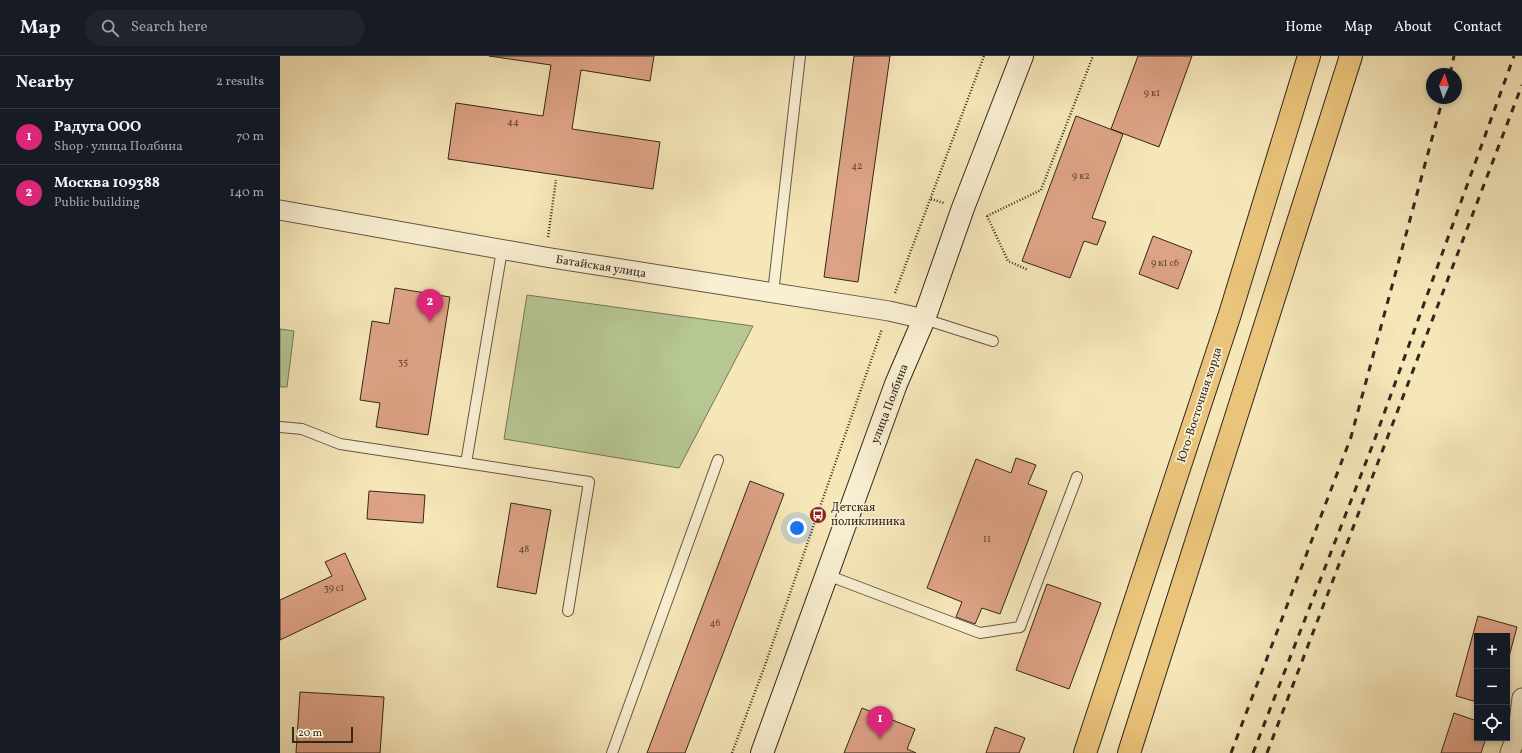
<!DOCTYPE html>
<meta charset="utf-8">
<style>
body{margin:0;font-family:Vollkorn,serif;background:#20242c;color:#f1f3f6}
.controls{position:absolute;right:12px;bottom:12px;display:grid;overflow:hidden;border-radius:0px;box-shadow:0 2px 6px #0003}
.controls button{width:36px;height:36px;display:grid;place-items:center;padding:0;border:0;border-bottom:1px solid #363941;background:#171b24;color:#f1f3f6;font:20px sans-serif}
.compass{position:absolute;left:1146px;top:12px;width:36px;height:36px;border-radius:50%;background:#171b24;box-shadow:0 2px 6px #0003;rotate:3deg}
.scale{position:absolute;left:12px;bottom:10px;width:61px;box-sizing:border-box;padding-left:4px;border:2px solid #33271d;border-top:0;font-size:11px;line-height:14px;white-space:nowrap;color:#33271d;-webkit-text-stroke:3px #f9efd2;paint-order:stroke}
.you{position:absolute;left:517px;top:472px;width:14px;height:14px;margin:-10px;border:3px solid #fff;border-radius:50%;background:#1a73e8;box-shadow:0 0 0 6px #1a73e833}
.badge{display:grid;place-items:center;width:26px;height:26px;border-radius:50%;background:#db2777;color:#fff;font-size:13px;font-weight:700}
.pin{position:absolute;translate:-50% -33px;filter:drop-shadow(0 1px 2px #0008)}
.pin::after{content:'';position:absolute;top:21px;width:14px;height:12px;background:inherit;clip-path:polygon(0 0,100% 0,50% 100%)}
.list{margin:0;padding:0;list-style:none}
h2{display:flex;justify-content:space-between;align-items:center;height:52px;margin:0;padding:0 16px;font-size:17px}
h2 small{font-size:13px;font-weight:400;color:#9ea1a6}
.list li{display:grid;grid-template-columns:26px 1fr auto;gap:12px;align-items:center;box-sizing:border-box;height:56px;padding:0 16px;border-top:1px solid #363941}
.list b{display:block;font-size:15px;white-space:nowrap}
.list p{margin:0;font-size:13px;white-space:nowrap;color:#9ea1a6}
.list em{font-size:13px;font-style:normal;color:#9ea1a6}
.icon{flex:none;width:22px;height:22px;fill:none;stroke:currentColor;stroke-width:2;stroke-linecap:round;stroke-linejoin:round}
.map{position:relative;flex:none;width:1242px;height:697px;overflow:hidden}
header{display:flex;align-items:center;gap:24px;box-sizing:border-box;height:56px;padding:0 20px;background:#171b24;border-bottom:1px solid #363941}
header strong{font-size:19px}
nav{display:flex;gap:22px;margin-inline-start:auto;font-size:14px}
.search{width:280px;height:36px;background:#20242c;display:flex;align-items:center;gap:10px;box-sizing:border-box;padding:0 14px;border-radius:22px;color:#9ea1a6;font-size:15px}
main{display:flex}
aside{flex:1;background:#171b24}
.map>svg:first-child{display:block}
.green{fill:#b6c794;stroke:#747758}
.building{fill:#dea386;stroke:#33271d}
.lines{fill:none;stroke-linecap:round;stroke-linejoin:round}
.service-casing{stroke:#645744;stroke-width:12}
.minor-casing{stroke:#645744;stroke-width:21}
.secondary-casing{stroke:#33271d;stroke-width:24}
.primary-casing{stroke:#33271d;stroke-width:24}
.path{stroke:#33271d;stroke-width:2.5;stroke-dasharray:1 2;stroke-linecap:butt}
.service{stroke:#f9efd2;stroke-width:10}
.minor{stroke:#f9efd2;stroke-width:19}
.secondary{stroke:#f9efd2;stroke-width:22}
.primary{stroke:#ebc47c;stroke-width:22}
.rail{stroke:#33271d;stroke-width:3;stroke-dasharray:7 7;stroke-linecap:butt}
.labels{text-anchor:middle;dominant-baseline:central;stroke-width:3.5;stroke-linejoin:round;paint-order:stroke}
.number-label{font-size:10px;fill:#5e4637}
.street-label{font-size:12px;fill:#33271d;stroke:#f9efd2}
.poi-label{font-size:12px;fill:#33271d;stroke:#f9efd2;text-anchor:start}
</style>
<header>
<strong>Map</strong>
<div class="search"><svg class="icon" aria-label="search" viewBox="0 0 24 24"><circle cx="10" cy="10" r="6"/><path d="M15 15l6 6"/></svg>Search here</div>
<nav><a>Home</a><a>Map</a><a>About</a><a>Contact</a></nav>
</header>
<main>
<aside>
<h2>Nearby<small>2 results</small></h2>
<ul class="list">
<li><span class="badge">1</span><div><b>Радуга ООО</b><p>Shop · улица Полбина</p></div><em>70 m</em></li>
<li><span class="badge">2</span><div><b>Москва 109388</b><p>Public building</p></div><em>140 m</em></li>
</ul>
</aside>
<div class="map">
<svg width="1242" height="697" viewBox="0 0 1242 697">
<rect width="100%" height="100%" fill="#f6e7b9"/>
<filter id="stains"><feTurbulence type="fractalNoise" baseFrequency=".005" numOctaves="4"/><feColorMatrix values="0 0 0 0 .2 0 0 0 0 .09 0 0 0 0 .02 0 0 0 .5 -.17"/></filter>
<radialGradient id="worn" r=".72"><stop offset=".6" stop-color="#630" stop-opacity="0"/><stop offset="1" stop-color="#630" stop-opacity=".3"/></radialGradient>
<g class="green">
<polygon points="247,239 473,270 399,412 224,383"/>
<polygon points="0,273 14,275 7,331 0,331"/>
</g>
<g class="building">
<polygon points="209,0 374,0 370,25 301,14 292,73 380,86 373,133 168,103 176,47 263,60 271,9"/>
<polygon points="574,0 610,0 578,226 544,221"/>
<polygon points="858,0 912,0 879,91 831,73"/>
<polygon points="796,60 843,78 812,162 826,166 817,189 804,185 790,222 742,205"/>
<polygon points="873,180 912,195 898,233 859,218"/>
<polygon points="115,232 170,241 148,379 96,371 100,347 80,344 92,265 109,268"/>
<polygon points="736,402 756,409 748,428 767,435 720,558 702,552 695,568 676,561 682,546 647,532 696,403 731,417"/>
<polygon points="470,425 504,438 405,697 367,697"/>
<polygon points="89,435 145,439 143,467 87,463"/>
<polygon points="231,447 271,454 256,538 217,531"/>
<polygon points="65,497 86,543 0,584 0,544 52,520 45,506"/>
<polygon points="767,528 821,547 789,633 736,614"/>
<polygon points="1198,560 1237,571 1227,608 1227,580 1197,580 1197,646 1176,640"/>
<polygon points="20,636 104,641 100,697 16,697"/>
<polygon points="582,652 635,673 627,693 636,697 564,697"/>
<polygon points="1174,657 1197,665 1197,682 1206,682 1201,697 1161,697"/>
<polygon points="715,671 745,682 739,697 706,697"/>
</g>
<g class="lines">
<g class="service-casing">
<g id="service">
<polyline points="493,237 520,0"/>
<polyline points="644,263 713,285"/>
<polyline points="0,371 22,373 60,388 186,407 222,194"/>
<polyline points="186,407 309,426 288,555"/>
<polyline points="547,519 700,577 740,571 797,421"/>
<polyline points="332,697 438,404"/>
</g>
</g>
<g class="minor-casing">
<g id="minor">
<polyline points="0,154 265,201 609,255 644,263"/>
<polyline points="1230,697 1238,675 1242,642"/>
</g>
</g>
<g class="secondary-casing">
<polyline id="secondary" points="482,697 616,328 644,263 683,152 742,0"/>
</g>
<g class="primary-casing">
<g id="primary">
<polyline points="805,697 950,258 1029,0"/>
<polyline points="849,697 1071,0"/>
</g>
</g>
<g class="path">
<polyline points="651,143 664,147"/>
<polyline points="707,160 761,134 813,0"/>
<polyline points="707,160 728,205 748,214"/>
<polyline points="268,181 276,124"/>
<polyline points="615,237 704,0"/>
<polyline points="452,697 484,612 602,273"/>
</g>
<use href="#service" class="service"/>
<use href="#minor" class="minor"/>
<use href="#secondary" class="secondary"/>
<use href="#primary" class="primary"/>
<g class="rail">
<polyline points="1170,18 1174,0"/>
<polyline points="951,697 1071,381 1163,42"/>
<polyline points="973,697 1093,388 1234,0"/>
<polyline points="987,697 1242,29"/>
</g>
</g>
<defs>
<g id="bus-disc" transform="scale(0.9)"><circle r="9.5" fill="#8f2418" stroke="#f9efd2"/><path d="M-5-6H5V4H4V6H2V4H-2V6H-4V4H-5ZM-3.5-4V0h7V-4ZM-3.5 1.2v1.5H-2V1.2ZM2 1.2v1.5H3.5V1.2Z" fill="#fff"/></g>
</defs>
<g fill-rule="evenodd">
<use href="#bus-disc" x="538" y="459"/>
</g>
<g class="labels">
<g class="number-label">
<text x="872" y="37">9 к1</text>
<text x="233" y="66">44</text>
<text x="577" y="110">42</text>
<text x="801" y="120">9 к2</text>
<text x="885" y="207">9 к1 с6</text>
<text x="123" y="306">35</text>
<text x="707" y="483">11</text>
<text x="244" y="493">48</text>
<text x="54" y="532">39 с1</text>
<text x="435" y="567">46</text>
</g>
<g class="street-label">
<text transform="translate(321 211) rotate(9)">Батайская улица</text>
<text transform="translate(610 348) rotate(-69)">улица Полбина</text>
<text transform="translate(920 349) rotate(-72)">Юго-Восточная хорда</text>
</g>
<g class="poi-label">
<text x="551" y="452">Детская<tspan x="551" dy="14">поликлиника</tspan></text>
</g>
</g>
<rect width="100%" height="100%" filter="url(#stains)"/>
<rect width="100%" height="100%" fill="url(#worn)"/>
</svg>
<div class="controls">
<button>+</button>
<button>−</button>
<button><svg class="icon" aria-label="locate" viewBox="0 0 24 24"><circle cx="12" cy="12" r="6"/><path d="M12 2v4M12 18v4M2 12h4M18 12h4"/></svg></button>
</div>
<svg class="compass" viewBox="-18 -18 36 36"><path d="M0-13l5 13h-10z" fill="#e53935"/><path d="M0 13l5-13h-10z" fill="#9ea1a6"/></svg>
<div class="scale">20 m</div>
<div class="you"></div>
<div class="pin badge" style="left:600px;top:683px">1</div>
<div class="pin badge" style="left:150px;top:266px">2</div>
</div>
</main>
